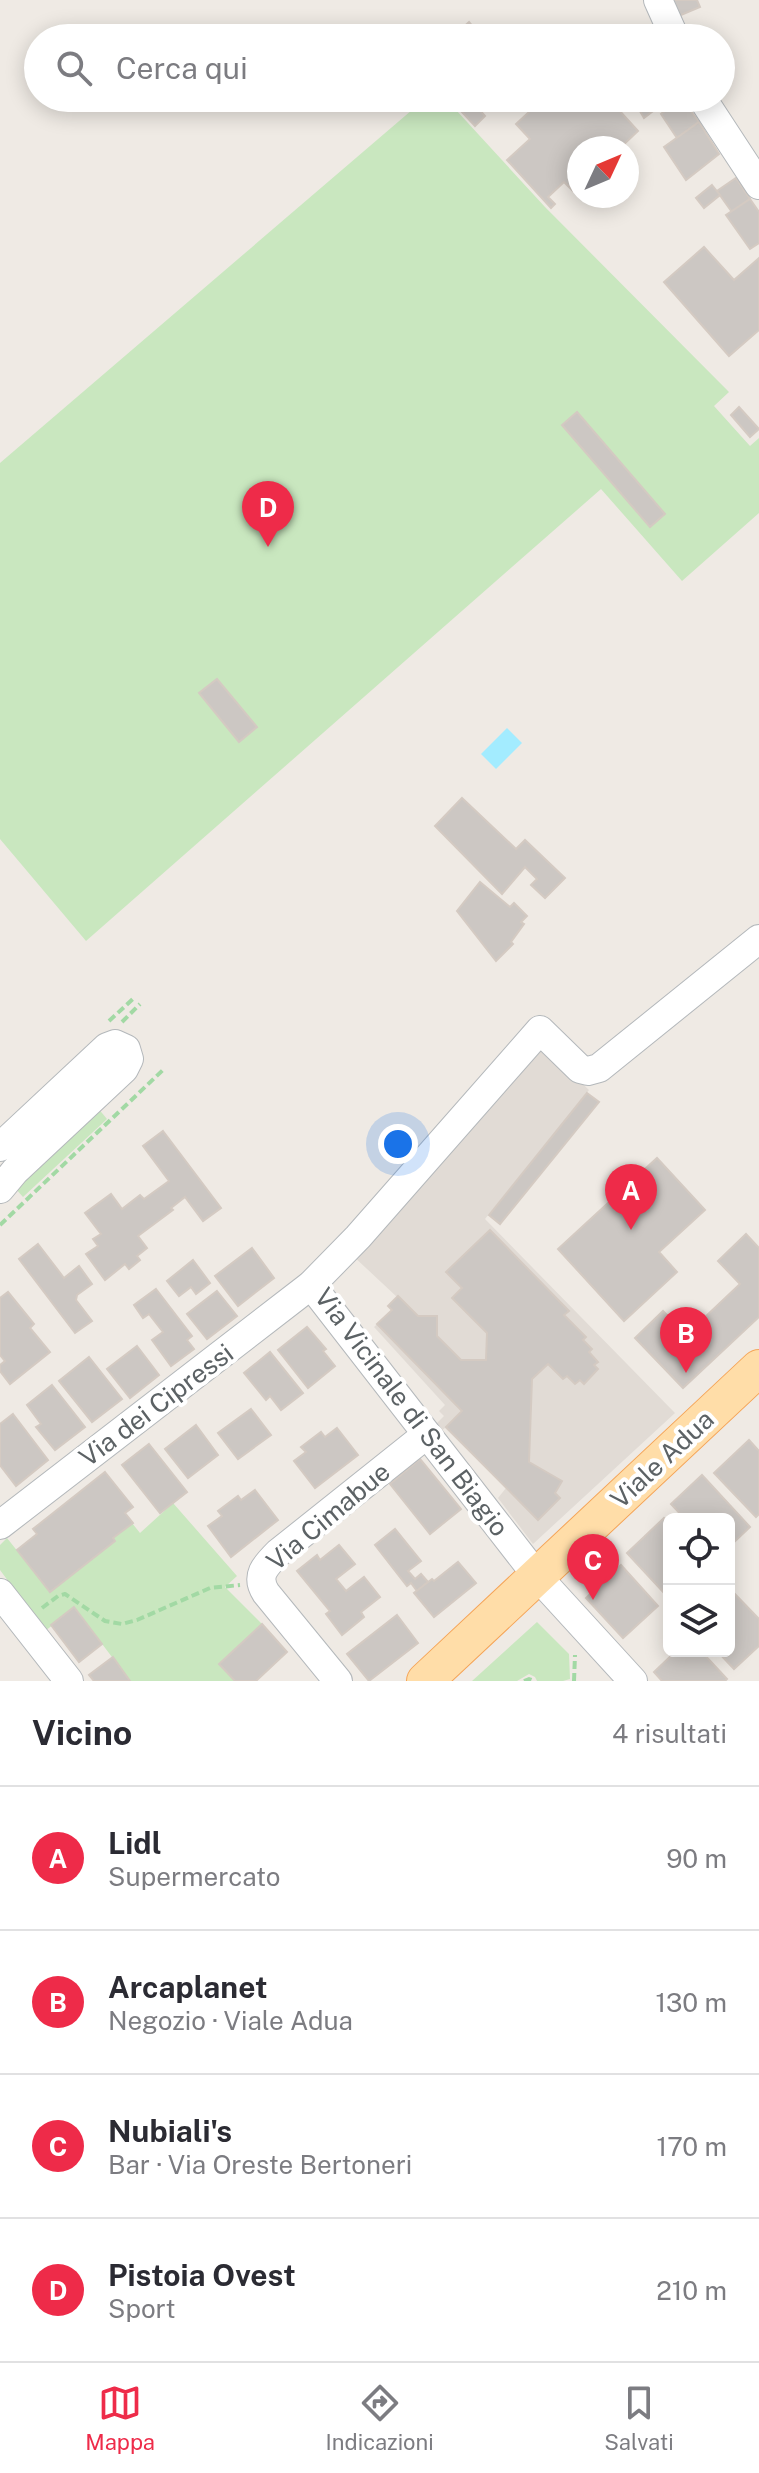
<!DOCTYPE html>
<html lang="it">
<meta charset="utf-8">
<style>
body{margin:0;font-family:"Public Sans",sans-serif;background:#f7f7f7;color:#2b2b33}
.controls{position:absolute;right:24px;bottom:24px;display:grid;overflow:hidden;border-radius:12px;box-shadow:0 4px 20px #0003}
.controls button{width:72px;height:72px;display:grid;place-items:center;padding:0;border:0;border-bottom:2px solid #e1e1e2;background:#fff;color:#2b2b33;font:40px sans-serif}
.compass{position:absolute;left:567px;top:136px;width:72px;height:72px;border-radius:50%;background:#fff;box-shadow:0 4px 20px #0003;rotate:46deg}
.you{position:absolute;left:398px;top:1144px;width:28px;height:28px;margin:-20px;border:6px solid #fff;border-radius:50%;background:#1a73e8;box-shadow:0 0 0 12px #1a73e833}
.badge{display:grid;place-items:center;width:52px;height:52px;border-radius:50%;background:#ee2b49;color:#fff;font-size:26px;font-weight:700}
.pin{position:absolute;translate:-50% -66px;filter:drop-shadow(0 2px 4px #0008)}
.pin::after{content:'';position:absolute;top:42px;width:28px;height:24px;background:inherit;clip-path:polygon(0 0,100% 0,50% 100%)}
.list{margin:0;padding:0;list-style:none}
h2{display:flex;justify-content:space-between;align-items:center;height:104px;margin:0;padding:0 32px;font-size:34px}
h2 small{font-size:26px;font-weight:400;color:#7c7c81}
.list li{display:grid;grid-template-columns:52px 1fr auto;gap:24px;align-items:center;box-sizing:border-box;height:144px;padding:0 32px;border-top:2px solid #e1e1e2}
.list b{display:block;font-size:30px;white-space:nowrap}
.list p{margin:0;font-size:26px;white-space:nowrap;color:#7c7c81}
.list em{font-size:26px;font-style:normal;color:#7c7c81}
.icon{flex:none;width:44px;height:44px;fill:none;stroke:currentColor;stroke-width:2;stroke-linecap:round;stroke-linejoin:round}
.map{position:relative;flex:none;width:759px;height:1681px;overflow:hidden}
.search{position:absolute;background:#fff;box-shadow:0 4px 20px #0003;left:24px;right:24px;top:24px;height:88px;display:flex;align-items:center;gap:20px;box-sizing:border-box;padding:0 28px;border-radius:44px;color:#7c7c81;font-size:30px}
.sheet{height:680px;background:#fff}
nav{display:flex;justify-content:space-around;align-items:center;box-sizing:border-box;height:112px;border-top:2px solid #e1e1e2;background:#fff;font-size:22px;color:#7c7c81}
nav a{display:grid;justify-items:center;gap:4px}
nav .on{color:#ee2b49}
.map>svg:first-child{display:block}
.education{fill:#e1dbd5}
.green{fill:#c9e7bf}
.water{fill:#a3ecff}
.building{fill:#ccc7c3;stroke:#d4cac2;stroke-width:2}
.lines{fill:none;stroke-linecap:round;stroke-linejoin:round}
.minor-casing{stroke:#b4b8bb;stroke-width:30}
.major-casing{stroke:#f5a457;stroke-width:38}
.path{stroke:#a2d9a4;stroke-width:4;stroke-dasharray:8 4;stroke-linecap:butt}
.minor{stroke:#fff;stroke-width:28}
.major{stroke:#ffdda8;stroke-width:36}
.labels{text-anchor:middle;dominant-baseline:central;stroke-width:8;stroke-linejoin:round;paint-order:stroke}
.street-label{font-size:26px;fill:#5c6265;stroke:#fff}
</style>
<div class="map">
<svg width="759" height="1681" viewBox="0 0 759 1681">
<rect width="100%" height="100%" fill="#efeae4"/>
<polygon class="education" points="535,1048 548,1051 589,1090 485,1219 675,1413 533,1544 498,1498 506,1488 445,1428 441,1431 435,1425 444,1416 439,1411 445,1405 374,1327 392,1310 388,1306 397,1297 351,1254"/>
<g class="green">
<polygon points="426,98 445,98 545,207 729,392 714,406 750,446 759,438 759,513 682,581 601,489 86,941 0,839 0,463"/>
<polygon points="97,1107 107,1119 23,1197 16,1189"/>
<polygon points="173,1503 237,1576 225,1587 262,1624 219,1664 235,1681 130,1681 75,1608 45,1631 0,1570 0,1545 7,1538 50,1592 115,1541 113,1538 132,1523 140,1533"/>
<polygon points="537,1622 569,1654 570,1679 563,1681 537,1681 535,1677 529,1674 517,1681 472,1681"/>
</g>
<polygon class="water" points="507,728 522,743 496,769 481,754"/>
<g class="building">
<polygon points="666,0 697,0 700,7 674,18"/>
<polygon points="469,22 478,33 472,38 452,38"/>
<polygon points="449,98 469,98 485,116 475,126"/>
<polygon points="544,98 608,98 638,131 620,148 579,148 579,185 573,191 564,182 548,197 555,204 551,208 507,160 530,139 516,124"/>
<polygon points="638,98 670,98 644,118 634,101"/>
<polygon points="681,98 699,122 677,138 661,114"/>
<polygon points="699,122 719,154 686,180 664,147"/>
<polygon points="736,178 750,199 732,212 717,191"/>
<polygon points="712,185 720,195 704,208 696,198"/>
<polygon points="750,199 759,212 759,243 750,249 726,215"/>
<polygon points="704,247 734,280 759,258 759,330 729,356 664,282"/>
<polygon points="739,407 759,429 750,437 731,415"/>
<polygon points="577,412 665,514 650,527 562,425"/>
<polygon points="217,679 257,727 239,742 199,693"/>
<polygon points="462,798 516,849 525,840 565,878 545,898 531,885 537,879 525,867 502,894 435,826"/>
<polygon points="480,882 510,907 514,903 527,916 521,922 524,924 511,942 513,944 496,961 457,911"/>
<polygon points="587,1093 599,1102 500,1224 489,1215"/>
<polygon points="163,1131 221,1208 203,1221 185,1197 171,1208 173,1210 138,1236 147,1248 137,1256 140,1260 129,1269 125,1264 105,1280 86,1254 98,1246 93,1239 101,1234 85,1213 111,1194 122,1209 140,1195 144,1199 169,1181 143,1146"/>
<polygon points="657,1158 705,1210 659,1252 677,1272 624,1321 558,1249"/>
<polygon points="490,1230 569,1311 564,1315 586,1337 583,1340 592,1349 589,1352 598,1362 594,1365 598,1369 584,1384 580,1380 575,1384 567,1376 563,1379 548,1364 532,1379 529,1462 562,1481 555,1493 560,1498 538,1520 446,1427 462,1411 377,1324 392,1310 388,1306 398,1296 418,1316 437,1316 437,1336 461,1360 486,1360 487,1333 452,1298 462,1288 446,1272"/>
<polygon points="746,1234 759,1248 759,1317 683,1388 635,1338 663,1311 686,1335 740,1284 718,1261"/>
<polygon points="38,1244 64,1278 79,1266 92,1284 77,1295 76,1300 92,1321 75,1333 19,1259"/>
<polygon points="252,1248 274,1278 238,1306 215,1276"/>
<polygon points="193,1260 210,1283 196,1294 191,1287 179,1296 167,1281"/>
<polygon points="156,1289 192,1336 187,1340 194,1349 171,1366 152,1340 163,1332 149,1314 143,1318 134,1305"/>
<polygon points="217,1291 237,1316 207,1339 187,1314"/>
<polygon points="8,1292 34,1324 30,1328 50,1352 10,1384 0,1371 0,1365 5,1361 0,1355 0,1298"/>
<polygon points="307,1327 326,1349 323,1351 335,1366 308,1388 278,1350"/>
<polygon points="137,1346 159,1375 130,1398 107,1369"/>
<polygon points="270,1352 303,1393 281,1410 270,1396 266,1400 244,1373"/>
<polygon points="89,1357 122,1399 92,1422 59,1381"/>
<polygon points="52,1385 85,1427 55,1450 36,1427 41,1424 27,1405"/>
<polygon points="251,1409 271,1435 238,1459 218,1433"/>
<polygon points="13,1414 48,1460 16,1486 0,1465 0,1424"/>
<polygon points="196,1425 218,1455 188,1478 165,1449"/>
<polygon points="337,1428 358,1455 315,1488 294,1461 306,1452 301,1447 321,1432 325,1437"/>
<polygon points="749,1440 759,1451 759,1514 756,1517 714,1473"/>
<polygon points="149,1444 187,1492 160,1513 122,1465"/>
<polygon points="420,1459 461,1509 430,1534 390,1484"/>
<polygon points="105,1472 133,1507 125,1513 133,1523 113,1538 115,1541 50,1592 17,1550 37,1534 33,1529"/>
<polygon points="702,1475 750,1527 729,1547 729,1519 685,1519 671,1504"/>
<polygon points="255,1490 278,1520 231,1557 208,1526 222,1516 218,1511 238,1496 241,1500"/>
<polygon points="664,1518 669,1523 669,1592 666,1595 627,1553"/>
<polygon points="395,1529 421,1561 408,1571 415,1579 421,1574 428,1582 417,1591 411,1583 407,1586 375,1545"/>
<polygon points="339,1545 355,1564 336,1579 346,1591 364,1577 380,1597 361,1612 364,1617 342,1635 326,1614 330,1611 297,1571 317,1555 320,1560"/>
<polygon points="458,1562 476,1583 434,1617 414,1593 432,1579 434,1581"/>
<polygon points="621,1565 658,1606 623,1638 586,1598"/>
<polygon points="732,1591 759,1619 759,1646 734,1669 717,1651 729,1651 729,1594"/>
<polygon points="74,1607 102,1644 79,1662 51,1625"/>
<polygon points="397,1615 418,1643 369,1681 347,1654"/>
<polygon points="262,1624 287,1652 256,1681 235,1681 219,1664"/>
<polygon points="676,1651 701,1651 727,1679 725,1681 662,1681 654,1672"/>
<polygon points="113,1657 130,1681 94,1681 89,1675"/>
</g>
<g class="lines">
<g class="minor-casing">
<g id="minor">
<polyline points="658,0 675,38"/>
<polyline points="702,98 759,185"/>
<polyline points="0,1147 107,1047 115,1044 126,1049 129,1059 124,1069 15,1171 0,1189"/>
<polyline points="311,1285 537,1576 633,1681"/>
<polyline points="0,1525 311,1285 358,1237 540,1030 580,1069 588,1071 599,1068 759,939"/>
<polyline points="0,1593 69,1681"/>
<path d="M338 1681 266 1593C255 1576 265 1566 278 1553L426 1435"/>
</g>
</g>
<g class="major-casing">
<polyline id="major" points="425,1681 759,1368"/>
</g>
<g class="path">
<polyline points="109,1021 134,998"/>
<polyline points="122,1022 140,1004"/>
<polyline points="0,1225 164,1069"/>
<polyline points="42,1608 58,1596 65,1594 105,1621 122,1624 137,1620 210,1588 240,1585"/>
<polyline points="524,1681 529,1679 534,1681"/>
<polyline points="574,1681 575,1655"/>
</g>
<use href="#minor" class="minor"/>
<use href="#major" class="major"/>
</g>
<g class="labels">
<g class="street-label">
<text transform="translate(156 1405) rotate(-37)">Via dei Cipressi</text>
<text transform="translate(412 1412) rotate(53)">Via Vicinale di San Biagio</text>
<text transform="translate(662 1459) rotate(-43)">Viale Adua</text>
<text transform="translate(328 1516) rotate(-40)">Via Cimabue</text>
</g>
</g>
</svg>
<div class="controls">
<button><svg class="icon" aria-label="locate" viewBox="0 0 24 24"><circle cx="12" cy="12" r="6"/><path d="M12 2v4M12 18v4M2 12h4M18 12h4"/></svg></button>
<button><svg class="icon" aria-label="layers" viewBox="0 0 24 24"><path d="M12 4l9 5-9 5-9-5zM3 14l9 5 9-5"/></svg></button>
</div>
<svg class="compass" viewBox="-18 -18 36 36"><path d="M0-13l5 13h-10z" fill="#e53935"/><path d="M0 13l5-13h-10z" fill="#7c7c81"/></svg>
<div class="you"></div>
<div class="pin badge" style="left:631px;top:1230px">A</div>
<div class="pin badge" style="left:686px;top:1373px">B</div>
<div class="pin badge" style="left:593px;top:1600px">C</div>
<div class="pin badge" style="left:268px;top:547px">D</div>
<div class="search"><svg class="icon" aria-label="search" viewBox="0 0 24 24"><circle cx="10" cy="10" r="6"/><path d="M15 15l6 6"/></svg>Cerca qui</div>
</div>
<section class="sheet">
<h2>Vicino<small>4 risultati</small></h2>
<ul class="list">
<li><span class="badge">A</span><div><b>Lidl</b><p>Supermercato</p></div><em>90 m</em></li>
<li><span class="badge">B</span><div><b>Arcaplanet</b><p>Negozio · Viale Adua</p></div><em>130 m</em></li>
<li><span class="badge">C</span><div><b>Nubiali's</b><p>Bar · Via Oreste Bertoneri</p></div><em>170 m</em></li>
<li><span class="badge">D</span><div><b>Pistoia Ovest</b><p>Sport</p></div><em>210 m</em></li>
</ul>
</section>
<nav>
<a class="on"><svg class="icon" aria-label="map" viewBox="0 0 24 24"><path d="M3 6l6-2 6 2 6-2v14l-6 2-6-2-6 2zM9 4v14M15 6v14"/></svg>Mappa</a>
<a><svg class="icon" aria-label="directions" viewBox="0 0 24 24"><path d="M12 3l9 9-9 9-9-9zM9 14v-3h6M13 9l2 2-2 2"/></svg>Indicazioni</a>
<a><svg class="icon" aria-label="saved" viewBox="0 0 24 24"><path d="M7 4h10v16l-5-4-5 4z"/></svg>Salvati</a>
</nav>
